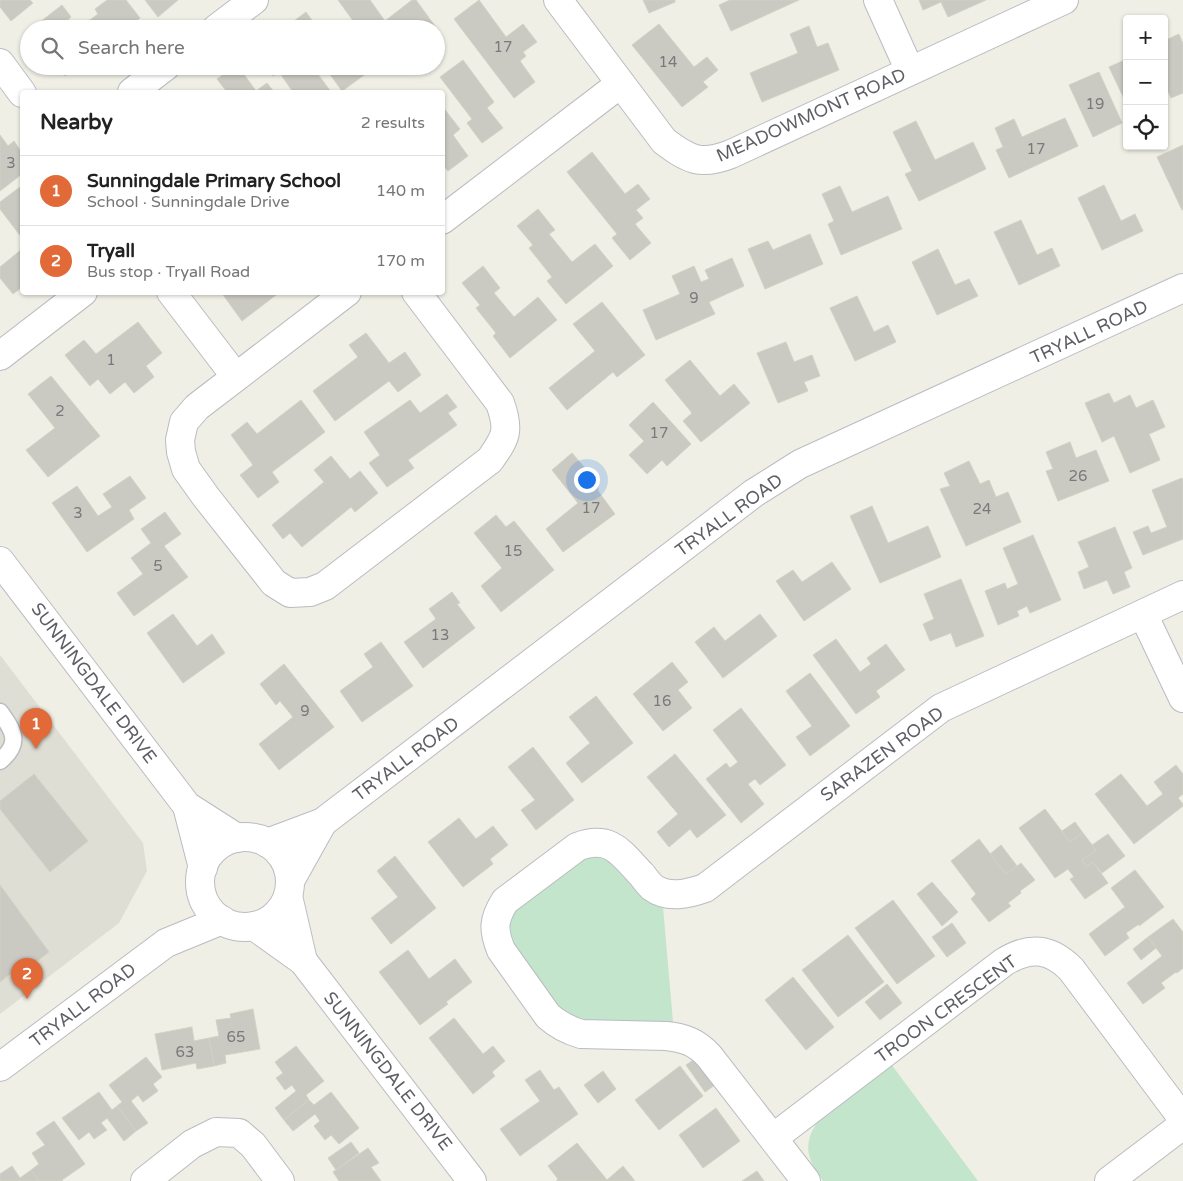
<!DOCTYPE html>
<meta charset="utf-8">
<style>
body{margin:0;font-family:"Varela Round",sans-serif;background:#f2f2f2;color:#222}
.controls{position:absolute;right:15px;top:15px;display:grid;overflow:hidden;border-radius:5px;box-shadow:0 1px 4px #0004}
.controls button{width:45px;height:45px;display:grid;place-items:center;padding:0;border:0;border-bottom:1px solid #e0e0e0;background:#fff;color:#222;font:25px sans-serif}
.you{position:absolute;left:586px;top:479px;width:18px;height:18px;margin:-12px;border:4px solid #fff;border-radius:50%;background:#1a73e8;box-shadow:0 0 0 8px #1a73e833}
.badge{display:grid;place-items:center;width:32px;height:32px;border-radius:50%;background:#e26a39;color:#fff;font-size:16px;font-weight:700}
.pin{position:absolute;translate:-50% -41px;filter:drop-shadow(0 1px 2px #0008)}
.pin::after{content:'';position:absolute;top:26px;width:18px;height:15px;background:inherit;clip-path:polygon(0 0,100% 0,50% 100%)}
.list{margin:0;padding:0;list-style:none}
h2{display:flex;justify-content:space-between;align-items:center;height:65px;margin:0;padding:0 20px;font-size:21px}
h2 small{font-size:16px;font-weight:400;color:#767676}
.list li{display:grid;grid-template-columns:32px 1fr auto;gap:15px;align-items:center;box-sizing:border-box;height:70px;padding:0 20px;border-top:1px solid #e0e0e0}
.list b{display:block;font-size:19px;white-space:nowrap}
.list p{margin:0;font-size:16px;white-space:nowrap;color:#767676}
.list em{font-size:16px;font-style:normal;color:#767676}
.icon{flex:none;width:28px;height:28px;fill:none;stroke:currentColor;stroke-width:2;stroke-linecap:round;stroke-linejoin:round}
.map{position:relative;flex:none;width:1183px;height:1181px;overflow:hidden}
.search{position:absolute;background:#fff;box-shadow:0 1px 4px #0004;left:20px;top:20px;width:425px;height:55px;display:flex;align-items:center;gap:12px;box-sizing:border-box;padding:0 18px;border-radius:28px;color:#767676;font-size:19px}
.panel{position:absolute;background:#fff;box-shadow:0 1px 4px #0004;left:20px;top:90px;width:425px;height:205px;border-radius:5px}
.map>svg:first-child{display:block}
.education{fill:#dfded4}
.green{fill:#c3e5cb}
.building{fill:#cac9c2;stroke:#d3d2c4}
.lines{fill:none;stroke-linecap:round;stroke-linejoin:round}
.lane-casing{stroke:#babcc1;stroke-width:19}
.street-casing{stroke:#babcc1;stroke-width:30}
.secondary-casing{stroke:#bbbcc3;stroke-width:30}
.lane{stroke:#fff;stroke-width:16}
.street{stroke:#fff;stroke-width:28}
.secondary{stroke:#fff;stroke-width:28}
.labels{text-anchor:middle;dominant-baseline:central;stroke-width:4.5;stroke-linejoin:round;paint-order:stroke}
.number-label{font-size:15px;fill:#787a7c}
.street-label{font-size:18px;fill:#5d5f65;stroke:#fff}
</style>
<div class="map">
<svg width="1183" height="1181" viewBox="0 0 1183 1181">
<rect width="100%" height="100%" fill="#efefe6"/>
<polygon class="education" points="0,655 143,843 147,871 119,923 0,1014"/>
<g class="green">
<path d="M589 857C621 857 619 875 639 893 646 899 654 903 663 907L673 1022 587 1021 578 1020 569 1016 554 1003 512 947 508 926 514 910 580 860Z"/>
<path d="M891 1064 978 1181H823C805 1157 802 1141 822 1116Z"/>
</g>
<g class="building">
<polygon points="0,0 30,0 33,3 11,21 0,7"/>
<polygon points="107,0 126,0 140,18 126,29 78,29 98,14 95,9"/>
<polygon points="145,0 178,0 158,17"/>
<polygon points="338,0 370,0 385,21 412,0 416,0 435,26 431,29 359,29"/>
<polygon points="479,0 506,37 523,24 537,42 523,52 526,56 520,61 535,82 514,98 454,19"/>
<polygon points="643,0 675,0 675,2 649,13"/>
<polygon points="730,0 799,0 731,31 719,5"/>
<polygon points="919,0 986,0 948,17 941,2 923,10"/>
<polygon points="62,5 71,17 63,24 67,29 31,29"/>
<polygon points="306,12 318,29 288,29 286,27"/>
<polygon points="659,24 694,67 707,57 718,70 703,82 708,87 682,107 632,45"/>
<polygon points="809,26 817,47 828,43 839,70 762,102 750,73 798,53 790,34"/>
<polygon points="1179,34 1183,44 1183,93 1171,98 1164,82 1164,41"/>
<polygon points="1127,59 1127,105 1109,67"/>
<polygon points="463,60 494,102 487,108 503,128 482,143 467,123 472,119 440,77"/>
<polygon points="57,66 78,66 65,76"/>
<polygon points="235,66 238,66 256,91 267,83 274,92 227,92 217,79"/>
<polygon points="265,66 312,66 331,92 293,92 279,72 273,76"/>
<polygon points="324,66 362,66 367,73 342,91"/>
<polygon points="1099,72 1122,123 1093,137 1069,85"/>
<polygon points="442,106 460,129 453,135 468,156 448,171 442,164"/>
<polygon points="1065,118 1078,146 1009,178 996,150 1003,147 995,128 1014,119 1022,137"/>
<polygon points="916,121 935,160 973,142 986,169 919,201 905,174 912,171 893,132"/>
<polygon points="0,135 8,146 14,141 22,153 22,174 0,191"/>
<polygon points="1183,145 1183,209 1182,210 1157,157"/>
<polygon points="592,152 625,194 638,184 650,199 636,210 643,218 635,224 651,243 630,260 612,238 617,234 567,172"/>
<polygon points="1104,185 1121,221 1135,214 1143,231 1102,250 1078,198"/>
<polygon points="840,186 852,212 888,196 902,229 841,255 828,224 834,221 822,194"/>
<polygon points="20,187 22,190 22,238 0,209 0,202"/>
<polygon points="538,209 555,230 549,234 572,262 595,244 613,266 566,304 547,281 552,277 529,248 533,245 517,226"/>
<polygon points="1021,220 1037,255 1052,248 1060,266 1019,285 994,232"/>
<polygon points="810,234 823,264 765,289 748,249 768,241 773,250"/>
<polygon points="22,249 22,287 13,294 0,278 0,267"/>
<polygon points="938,249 955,285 969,279 978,296 937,315 912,262"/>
<polygon points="732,258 744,286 709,302 715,314 656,340 643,310 680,294 672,276 694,266 701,282 709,279 705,270"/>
<polygon points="483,266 500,288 494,293 514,317 538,297 557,320 510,358 493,336 496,333 476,308 480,305 462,283"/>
<polygon points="221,292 280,292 242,321"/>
<polygon points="857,296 874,332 888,325 896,342 855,361 830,308"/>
<polygon points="602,302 645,355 617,377 613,372 567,410 549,388 595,351 573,324"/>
<polygon points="138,322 162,353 146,366 154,377 134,393 125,382 110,394 98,379 90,386 65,355 84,340 96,354"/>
<polygon points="366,333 389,363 405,352 421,375 398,392 389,381 335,421 313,391 358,357 349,345"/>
<polygon points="786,342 794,362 812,355 820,376 804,382 808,391 778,403 757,353"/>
<polygon points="690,360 720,396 734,384 750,403 701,442 683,421 692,413 665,380"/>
<polygon points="51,376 100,436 48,477 26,450 55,428 28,394"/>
<polygon points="1109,393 1114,403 1130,395 1136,408 1153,400 1165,427 1149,434 1160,460 1130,473 1114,436 1102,442 1085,403"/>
<polygon points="447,394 457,407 448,413 457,425 408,460 414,468 387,487 369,463 380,455 364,432 410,400 420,413"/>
<polygon points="301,400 325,432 272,472 279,482 258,498 240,475 253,465 231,435 247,422 257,434"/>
<polygon points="653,402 691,444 667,466 662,460 647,474 629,455 644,441 629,425"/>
<polygon points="1070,442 1076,458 1096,450 1109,481 1058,501 1046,471 1053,469 1046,452"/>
<polygon points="572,453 598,483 598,491 615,514 563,552 546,529 578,503 552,470"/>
<polygon points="331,456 350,479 360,471 378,493 355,512 351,507 302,547 290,533 283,539 272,525 324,482 314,470"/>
<polygon points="969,461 980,484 989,480 996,497 1008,492 1021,522 966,546 940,489 950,486 944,473"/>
<polygon points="130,476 146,498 129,510 134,519 87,552 52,503 77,486 98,516 112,507 103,494"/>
<polygon points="1182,478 1183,481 1183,539 1143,555 1133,532 1148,526 1151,533 1167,527 1152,490"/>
<polygon points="872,506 888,543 928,526 941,557 880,583 850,516"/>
<polygon points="165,512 181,534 164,546 188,577 134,616 117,593 143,574 131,558 151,543 141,529"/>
<polygon points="496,515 506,527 514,521 554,570 501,612 481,586 502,568 474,533"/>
<polygon points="1115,527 1132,568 1124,572 1130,587 1113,594 1107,580 1084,589 1078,572 1089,567 1078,542"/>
<polygon points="1033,535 1061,600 1030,613 1027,606 1017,611 1019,616 998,625 985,591 1005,583 1007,589 1018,584 1003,548"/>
<polygon points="832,562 851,589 804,621 776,581 793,570 802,582"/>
<polygon points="961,579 984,636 956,647 951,633 930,641 923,624 934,619 924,594"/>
<polygon points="452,592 460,603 457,604 475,628 423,668 404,642 436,619 429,609"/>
<polygon points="173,614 197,646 212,634 225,653 183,683 147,633"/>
<polygon points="760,614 777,636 723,678 695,642 714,627 725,641"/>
<polygon points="836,639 860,672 871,664 867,658 886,644 905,670 876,691 880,697 856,714 813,655"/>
<polygon points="381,642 413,686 362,722 340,691 373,667 364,654"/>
<polygon points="672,662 688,682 678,690 692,708 663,731 633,694"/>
<polygon points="284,664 334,727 279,770 259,744 293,717 280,701 276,705 260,684"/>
<polygon points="810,673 850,726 810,756 796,737 812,726 786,691"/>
<polygon points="596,696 633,743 582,783 566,763 590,743 569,717"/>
<polygon points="741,708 786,765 760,785 755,779 748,784 764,804 741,823 706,779 726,763 730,768 738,762 713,730"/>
<polygon points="533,747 574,800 536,830 521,810 535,800 508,767"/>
<polygon points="675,754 726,815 697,838 690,829 669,847 657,832 678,814 647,777"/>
<polygon points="1176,765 1183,774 1183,794 1178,798 1183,804 1183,806 1134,844 1095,794 1121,774 1147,806 1163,794 1154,782"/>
<polygon points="34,774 88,841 50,872 0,809 0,801"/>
<polygon points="1045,809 1070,842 1083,833 1096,850 1082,860 1087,867 1093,862 1108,883 1085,899 1070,879 1074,877 1068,869 1055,878 1019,828"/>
<polygon points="459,818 476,839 493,826 508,845 490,859 493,864 463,887 428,842"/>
<polygon points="1075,822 1083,833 1070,842 1062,831"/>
<polygon points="1108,834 1125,856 1102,873 1093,862 1087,867 1082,860 1096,850 1092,845"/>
<polygon points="979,839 1006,874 1021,863 1035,880 1020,891 1021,893 1008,903 1011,906 989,922 971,899 976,894 951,861"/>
<polygon points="1001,845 1017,866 1006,874 990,854"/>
<polygon points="395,856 436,908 391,944 371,918 398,897 377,871"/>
<polygon points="1135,870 1164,907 1139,926 1139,924 1126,933 1129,938 1105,956 1089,934 1125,907 1111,888"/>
<polygon points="932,882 958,912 942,926 917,894"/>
<polygon points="0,885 49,952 17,976 14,971 0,982"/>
<polygon points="893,900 935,956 897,984 855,928"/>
<polygon points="1173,919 1183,932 1183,968 1177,973 1176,972 1161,983 1165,988 1143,1004 1127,983 1162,956 1148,937"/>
<polygon points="952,923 966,943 947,957 932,937"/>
<polygon points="848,935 884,982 838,1017 802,970"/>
<polygon points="1148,937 1156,948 1141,960 1133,949"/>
<polygon points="408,950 429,979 455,959 472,982 446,1002 448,1004 420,1025 379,972"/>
<polygon points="793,977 834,1027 806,1050 765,1000"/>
<polygon points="887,984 902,1003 880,1020 865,1002"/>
<polygon points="253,1009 260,1049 225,1055 226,1063 214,1066 209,1038 219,1036 216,1020 231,1018 230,1014"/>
<polygon points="454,1018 483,1054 493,1046 505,1061 492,1072 495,1076 473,1094 429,1038"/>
<polygon points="192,1027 194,1041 209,1038 214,1066 197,1069 196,1063 162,1070 155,1034"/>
<polygon points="296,1046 324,1081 306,1095 309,1100 284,1120 275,1108 296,1091 292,1085 285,1090 276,1078 283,1073 275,1062"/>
<polygon points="703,1053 722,1080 705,1092 686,1065"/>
<polygon points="146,1057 162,1077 153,1084 158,1091 143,1102 138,1095 131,1101 148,1123 136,1131 117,1106 122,1102 109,1085"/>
<polygon points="680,1066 703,1096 659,1130 635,1100"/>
<polygon points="540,1070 554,1090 559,1087 578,1114 520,1156 500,1129 540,1101 525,1080"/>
<polygon points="603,1071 616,1089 598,1103 584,1085"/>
<polygon points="99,1092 112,1110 117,1106 136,1131 124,1141 107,1118 101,1123 107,1130 94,1139 89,1132 79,1140 62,1118"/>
<polygon points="331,1092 359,1128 339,1144 331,1135 325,1140 314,1126 320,1121 315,1114 293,1131 284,1120 309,1100 314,1105"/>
<polygon points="716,1108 740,1141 703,1168 679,1135"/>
<polygon points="54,1121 85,1164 62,1180 63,1181 39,1181 31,1170 39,1164 32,1153 45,1145 36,1133"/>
<polygon points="351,1142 359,1153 336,1170 328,1158"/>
<polygon points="577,1143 607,1180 623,1166 635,1181 556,1181 558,1179 548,1166"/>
<polygon points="368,1148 379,1163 371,1167 381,1181 339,1181 333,1172"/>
<polygon points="12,1166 20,1178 31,1170 39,1181 0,1181 0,1174"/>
<polygon points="757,1171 764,1181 742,1181"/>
</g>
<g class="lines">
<g class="lane-casing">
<path id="lane" d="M0 712C13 730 22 743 0 761"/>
</g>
<g class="street-casing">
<g id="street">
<path d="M558 0 664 141C689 160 701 166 731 154L1064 0"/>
<polyline points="878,0 910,71"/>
<polyline points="216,29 254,0"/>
<polyline points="0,63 22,93"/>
<polyline points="132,92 166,66"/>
<polyline points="442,220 620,84"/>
<polyline points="171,292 236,377"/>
<path d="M347 292 197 407 184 422 180 440 181 452 186 469 206 497 274 583 290 593 310 592 325 586 490 460C506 437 510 431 500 403L416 292"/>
<polyline points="0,356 83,292"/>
<polyline points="1143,614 1183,698"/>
<path d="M773 1138 1004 962C1030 946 1050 948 1071 969L1183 1119"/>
<polyline points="145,1181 192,1144 216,1132 239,1133 253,1145 280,1181"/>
<path d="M806 1181 709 1056C696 1042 685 1038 666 1036L581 1034C568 1030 558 1025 548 1016L501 950C493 930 493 920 505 901L577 847C611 834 621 853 642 875 645 879 649 884 652 887 668 899 688 894 705 888L941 708 1183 595"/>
<polyline points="1109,1181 1183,1125"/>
</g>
</g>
<g class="secondary-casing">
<g id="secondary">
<polyline points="0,561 187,806 237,838"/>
<polyline points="187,806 203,868"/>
<circle cx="245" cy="882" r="45"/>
<polyline points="267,843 323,822 754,493 800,464 1183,288"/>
<polyline points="290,881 323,822"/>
<polyline points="288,896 303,961"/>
<polyline points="254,926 303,961 472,1181"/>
<polyline points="0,1067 166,943 222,920"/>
</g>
</g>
<use href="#lane" class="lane"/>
<use href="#street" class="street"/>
<use href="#secondary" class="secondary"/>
</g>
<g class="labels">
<g class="number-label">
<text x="503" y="47">17</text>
<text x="668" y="62">14</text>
<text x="1095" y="104">19</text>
<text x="1036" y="149">17</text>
<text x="11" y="163">3</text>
<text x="694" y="298">9</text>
<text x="111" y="360">1</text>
<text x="60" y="411">2</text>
<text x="659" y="433">17</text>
<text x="1078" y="476">26</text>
<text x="591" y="508">17</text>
<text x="982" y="509">24</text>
<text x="78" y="513">3</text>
<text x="513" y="551">15</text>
<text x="158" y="566">5</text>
<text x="440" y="635">13</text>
<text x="662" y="701">16</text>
<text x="305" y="711">9</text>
<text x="236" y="1037">65</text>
<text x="185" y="1052">63</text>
</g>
<g class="street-label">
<text transform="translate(811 115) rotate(-24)">MEADOWMONT ROAD</text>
<text transform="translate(1089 332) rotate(-25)">TRYALL ROAD</text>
<text transform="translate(729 515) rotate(-36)">TRYALL ROAD</text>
<text transform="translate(94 683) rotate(53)">SUNNINGDALE DRIVE</text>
<text transform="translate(882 754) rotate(-36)">SARAZEN ROAD</text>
<text transform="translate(406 759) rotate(-37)">TRYALL ROAD</text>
<text transform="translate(83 1005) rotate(-37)">TRYALL ROAD</text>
<text transform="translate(946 1009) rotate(-36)">TROON CRESCENT</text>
<text transform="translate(388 1071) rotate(52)">SUNNINGDALE DRIVE</text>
</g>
</g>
</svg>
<div class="controls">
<button>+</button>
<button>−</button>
<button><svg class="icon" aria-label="locate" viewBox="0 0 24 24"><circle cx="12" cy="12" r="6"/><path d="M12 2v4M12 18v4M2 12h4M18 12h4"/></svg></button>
</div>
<div class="you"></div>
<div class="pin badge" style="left:36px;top:749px">1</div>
<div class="pin badge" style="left:27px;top:999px">2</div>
<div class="search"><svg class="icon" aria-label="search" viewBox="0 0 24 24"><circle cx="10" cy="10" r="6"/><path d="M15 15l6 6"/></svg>Search here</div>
<section class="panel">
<h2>Nearby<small>2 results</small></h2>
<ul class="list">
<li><span class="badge">1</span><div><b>Sunningdale Primary School</b><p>School · Sunningdale Drive</p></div><em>140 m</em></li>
<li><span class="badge">2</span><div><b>Tryall</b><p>Bus stop · Tryall Road</p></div><em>170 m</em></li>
</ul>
</section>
</div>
